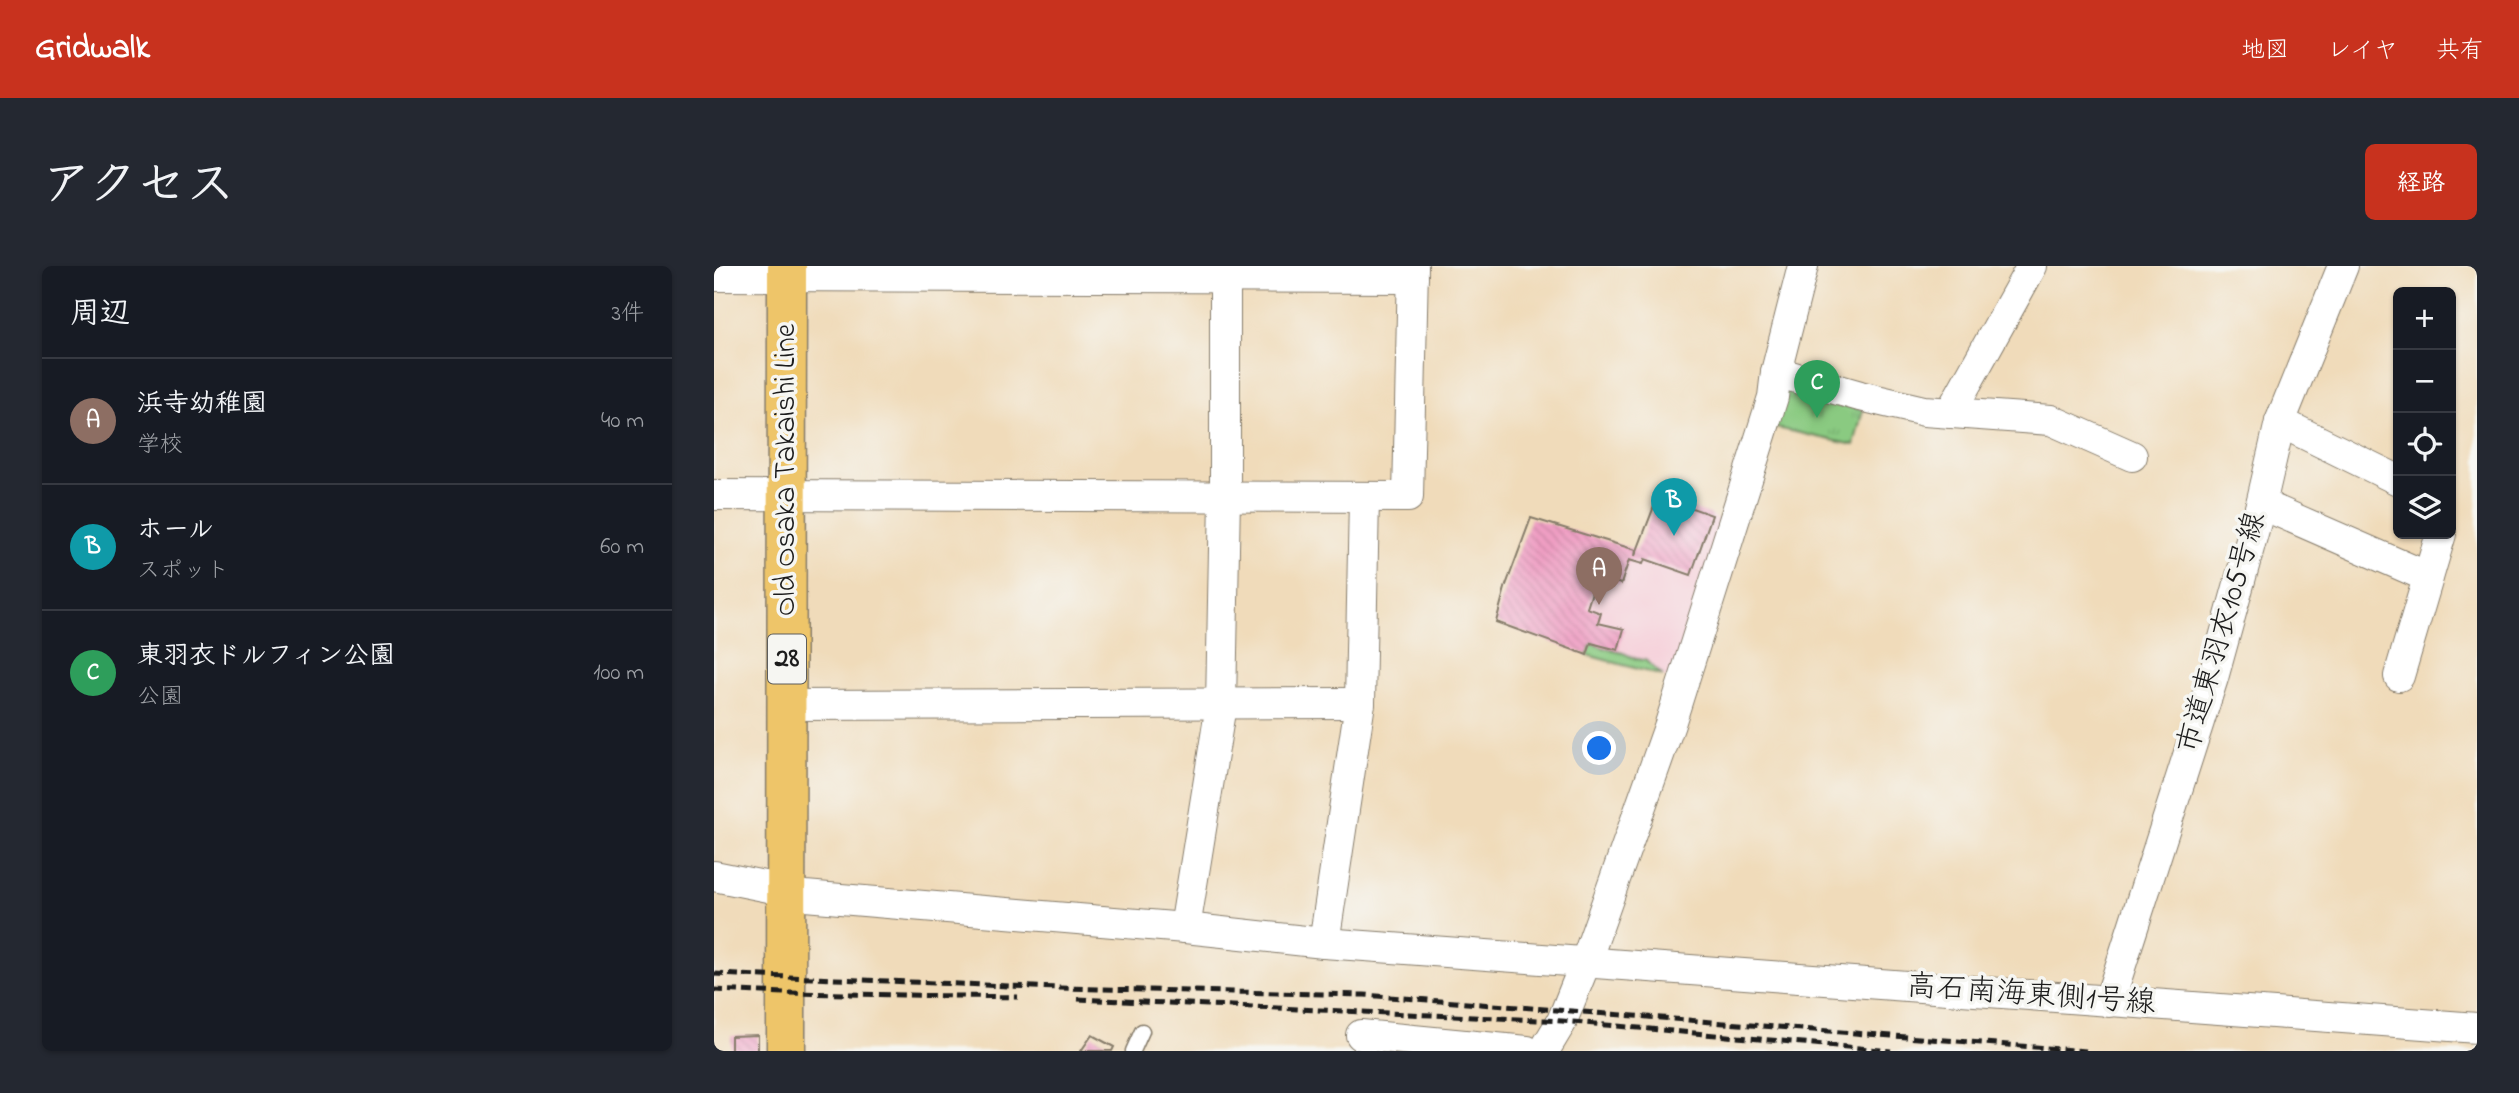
<!DOCTYPE html>
<html lang="ja">
<meta charset="utf-8">
<style>
body{margin:0;font-family:"Indie Flower","Klee One",sans-serif;background:#242831;color:#f1f3f6}
.controls{position:absolute;right:21px;top:21px;display:grid;overflow:hidden;border-radius:10px;box-shadow:0 2px 5px #0004}
.controls button{width:63px;height:63px;display:grid;place-items:center;padding:0;border:0;border-bottom:2px solid #363941;background:#171b24;color:#f1f3f6;font:35px sans-serif}
.you{position:absolute;left:886px;top:483px;width:24px;height:24px;margin:-18px;border:5px solid #fff;border-radius:50%;background:#1a73e8;box-shadow:0 0 0 10px #1a73e833}
.badge{display:grid;place-items:center;width:46px;height:46px;border-radius:50%;background:#c8321e;color:#fff;font-size:23px;font-weight:700}
.pin{position:absolute;translate:-50% -58px;filter:drop-shadow(0 2px 4px #0008)}
.pin::after{content:'';position:absolute;top:37px;width:24px;height:21px;background:inherit;clip-path:polygon(0 0,100% 0,50% 100%)}
.list{margin:0;padding:0;list-style:none}
h2{display:flex;justify-content:space-between;align-items:center;height:91px;margin:0;padding:0 28px;font-size:30px}
h2 small{font-size:23px;font-weight:400;color:#9ea1a6}
.list li{display:grid;grid-template-columns:46px 1fr auto;gap:21px;align-items:center;box-sizing:border-box;height:126px;padding:0 28px;border-top:2px solid #363941}
.list b{display:block;font-size:26px;white-space:nowrap}
.list p{margin:0;font-size:23px;white-space:nowrap;color:#9ea1a6}
.list em{font-size:23px;font-style:normal;color:#9ea1a6}
.icon{flex:none;width:38px;height:38px;fill:none;stroke:currentColor;stroke-width:2;stroke-linecap:round;stroke-linejoin:round}
.map{position:relative;flex:none;width:1763px;height:785px;overflow:hidden;border-radius:10px}
header{display:flex;align-items:center;gap:42px;box-sizing:border-box;height:98px;padding:0 35px;background:#c8321e;color:#fff}
header strong{font-size:33px}
nav{display:flex;gap:38px;margin-inline-start:auto;font-size:24px}
.intro{display:flex;align-items:center;justify-content:space-between;box-sizing:border-box;height:168px;padding:0 42px}
h1{margin:0;font-size:49px}
.button{padding:18px 32px;border-radius:10px;background:#c8321e;color:#fff;font-size:24px;font-weight:700}
main{display:flex;gap:42px;padding:0 42px}
aside{flex:1;background:#171b24;border-radius:10px;box-shadow:0 2px 5px #0004}
.map>svg:first-child{display:block}
.built{fill:#f6cfd9}
.grass{fill:#8aca81;stroke:#53734e;stroke-width:2}
.park{fill:url(#park-tufts);stroke:#53734e;stroke-width:2}
.building{fill:url(#building-back-hatch)}
.lines{fill:none;stroke-linecap:round;stroke-linejoin:round}
.lane-casing{stroke:#867c6b;stroke-width:17}
.street-casing{stroke:#867c6b;stroke-width:32}
.primary-casing{stroke:#867c6b;stroke-width:41}
.lane{stroke:#fff;stroke-width:14}
.street{stroke:#fff;stroke-width:30}
.primary{stroke:#eec569;stroke-width:38}
.rail{stroke:#1c1c1c;stroke-width:5;stroke-dasharray:10 5;stroke-linecap:butt}
.labels{text-anchor:middle;dominant-baseline:central;stroke-width:7;stroke-linejoin:round;paint-order:stroke}
.shield{fill:#f6f6f2;stroke:#5d5d5c;stroke-width:2}
.shield-label{font-size:28px;font-weight:bold;fill:#1c1c1c}
.street-label{font-size:30px;fill:#1c1c1c;stroke:#f6f6f2}
</style>
<header>
<strong>Gridwalk</strong>
<nav><a>地図</a><a>レイヤ</a><a>共有</a></nav>
</header>
<div class="intro"><h1>アクセス</h1><a class="button">経路</a></div>
<main>
<aside>
<h2>周辺<small>3件</small></h2>
<ul class="list">
<li><span class="badge" style="background:#8d6e63">A</span><div><b>浜寺幼稚園</b><p>学校</p></div><em>40 m</em></li>
<li><span class="badge" style="background:#0f9aa8">B</span><div><b>ホール</b><p>スポット</p></div><em>60 m</em></li>
<li><span class="badge" style="background:#2e9e5b">C</span><div><b>東羽衣ドルフィン公園</b><p>公園</p></div><em>100 m</em></li>
</ul>
</aside>
<div class="map">
<svg width="1763" height="785" viewBox="0 0 1763 785">
<defs>
<pattern id="park-tufts" width="24" height="20" patternUnits="userSpaceOnUse" patternTransform="scale(1.75)"><rect width="24" height="20" fill="#8aca81"/><path d="M3 7l-1-3M5 7V3M7 7l1-3M15 17l-1-3M17 17v-4M19 17l1-3" fill="none" stroke="#76ad6f"/></pattern>
<pattern id="building-back-hatch" width="6" height="6" patternUnits="userSpaceOnUse" patternTransform="scale(1.75)"><rect width="6" height="6" fill="#ef9ec3"/><path d="M-1 5l2 2M0 0l6 6M5-1l2 2" fill="none" stroke="#cc88a7"/></pattern>
</defs>
<rect width="100%" height="100%" fill="#f6f6f2"/>
<filter id="ink" filterUnits="userSpaceOnUse"><feTurbulence type="fractalNoise" baseFrequency=".0143" numOctaves="2"/><feDisplacementMap in="SourceGraphic" scale="14" xChannelSelector="R" yChannelSelector="G"/><feConvolveMatrix kernelMatrix="1 2 1 2 8 2 1 2 1" color-interpolation-filters="sRGB"/></filter>
<filter id="wash" filterUnits="userSpaceOnUse"><feTurbulence type="fractalNoise" baseFrequency=".00686" numOctaves="4" result="noise"/><feDisplacementMap in="SourceGraphic" scale="28" xChannelSelector="R" yChannelSelector="G"/><feGaussianBlur stdDeviation="1.57" result="paint"/><feColorMatrix in="noise" values="0 0 0 0 0 0 0 0 0 0 0 0 0 0 0 0 0 1.4 0 .05"/><feComposite in="paint" operator="in"/></filter>
<g filter="url(#wash)">
<rect width="100%" height="100%" fill="#f0dbba"/>
<polygon class="built" points="944,230 998,249 1008,256 960,414 873,389 782,356 791,322 817,252 922,284"/>
<path class="grass" d="M877 377C887 381 895 384 905 386 914 387 917 394 931 394L949 410 873 389Z"/>
<polygon class="park" points="1066,123 1149,144 1140,179 1058,161"/>
<g id="blocks">
<g class="building">
<polygon points="944,230 998,249 977,309 931,293 929,298 915,294 907,318 883,311 873,342 887,347 884,357 910,363 904,384 877,377 873,389 782,356 791,322 817,252 922,284 921,290"/>
<polygon points="44,769 44,785 17,785 17,770"/>
<polygon points="378,769 400,781 398,785 367,785"/>
</g>
</g>
</g>
<g filter="url(#ink)">
<use href="#blocks" fill-opacity="0" stroke="#867c6b" stroke-width="2"/>
<g class="lines">
<g class="lane-casing">
<polyline id="lane" points="419,785 428,765"/>
</g>
<g class="street-casing">
<g id="street">
<polyline points="0,10 699,12"/>
<polyline points="1062,106 1146,130 1210,145 1337,154 1418,190"/>
<polyline points="1236,147 1318,0"/>
<polyline points="1566,156 1684,214"/>
<polyline points="0,229 694,231 699,0"/>
<polyline points="1547,238 1714,311"/>
<polyline points="1685,410 1727,268"/>
<polyline points="72,439 646,437"/>
<polyline points="0,610 55,621 73,628 91,630 471,662 610,677 1763,762"/>
<polyline points="471,662 507,439 511,231 511,0"/>
<polyline points="610,677 646,437 650,232"/>
<polyline points="1395,736 1499,412 1547,238 1566,156 1629,0"/>
<polyline points="647,769 813,785"/>
<polyline points="830,785 848,755 872,695 956,458 1059,131 1062,106 1089,0"/>
</g>
</g>
<g class="primary-casing">
<polyline id="primary" points="72,785 73,0"/>
</g>
<use href="#lane" class="lane"/>
<use href="#street" class="street"/>
<use href="#primary" class="primary"/>
<g class="rail">
<polyline points="0,708 344,722 650,729 1372,785"/>
<polyline points="0,724 72,727 304,731"/>
<polyline points="364,733 848,755 1177,785"/>
</g>
</g>
</g>
<g class="labels">
<rect class="shield" x="54" y="368.5" width="38" height="49" rx="5"/>
<g class="shield-label">
<text x="73" y="393">28</text>
</g>
<g class="street-label">
<text transform="translate(73 204) rotate(-90)">Old Osaka Takaishi Line</text>
<text transform="translate(1509 367) rotate(-74)">市道東羽衣105号線</text>
<text transform="translate(1317 730) rotate(4)">高石南海東側1号線</text>
</g>
</g>
</svg>
<div class="controls">
<button>+</button>
<button>−</button>
<button><svg class="icon" aria-label="locate" viewBox="0 0 24 24"><circle cx="12" cy="12" r="6"/><path d="M12 2v4M12 18v4M2 12h4M18 12h4"/></svg></button>
<button><svg class="icon" aria-label="layers" viewBox="0 0 24 24"><path d="M12 4l9 5-9 5-9-5zM3 14l9 5 9-5"/></svg></button>
</div>
<div class="you"></div>
<div class="pin badge" style="left:885px;top:339px;background:#8d6e63">A</div>
<div class="pin badge" style="left:960px;top:270px;background:#0f9aa8">B</div>
<div class="pin badge" style="left:1103px;top:152px;background:#2e9e5b">C</div>
</div>
</main>
